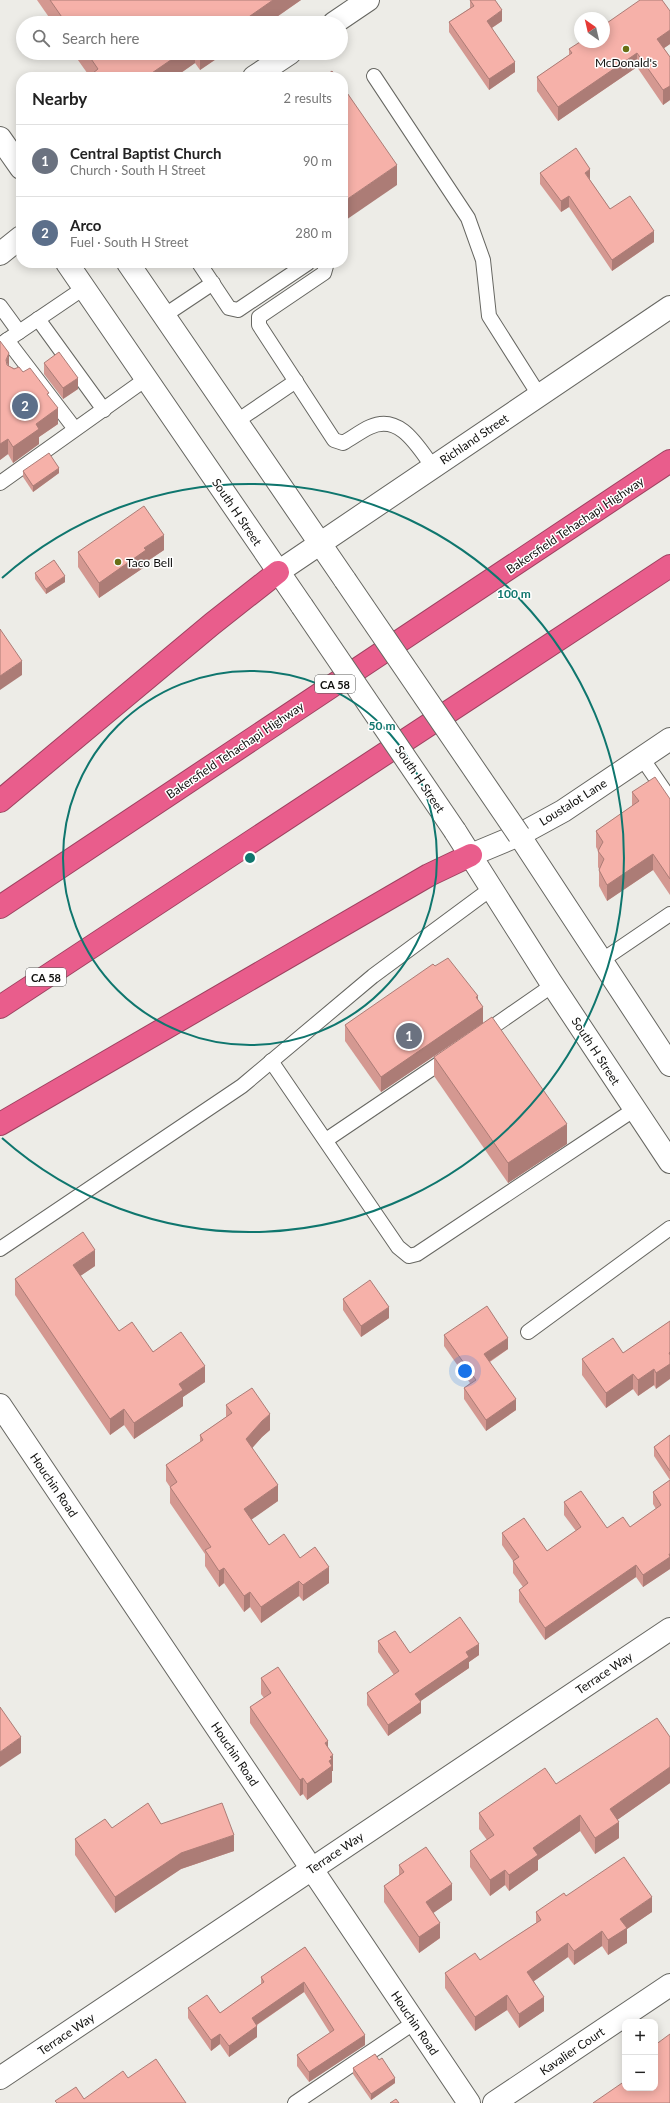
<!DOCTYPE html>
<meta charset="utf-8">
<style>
body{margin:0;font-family:Lato,sans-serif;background:#f2f2f2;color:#222}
.controls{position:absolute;right:12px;bottom:12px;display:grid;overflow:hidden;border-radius:8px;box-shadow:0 2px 10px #0003}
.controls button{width:36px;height:36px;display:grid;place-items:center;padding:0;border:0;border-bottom:1px solid #e0e0e0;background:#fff;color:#222;font:20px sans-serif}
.compass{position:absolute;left:574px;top:12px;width:36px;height:36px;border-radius:50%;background:#fff;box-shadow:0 2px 10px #0003;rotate:326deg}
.you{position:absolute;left:465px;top:1371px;width:14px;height:14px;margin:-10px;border:3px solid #fff;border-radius:50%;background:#1a73e8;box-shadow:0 0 0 6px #1a73e833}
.badge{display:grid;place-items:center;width:26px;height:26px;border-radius:50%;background:#ea580c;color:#fff;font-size:13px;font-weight:700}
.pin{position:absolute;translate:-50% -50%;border:2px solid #fff;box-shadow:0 1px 4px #0006}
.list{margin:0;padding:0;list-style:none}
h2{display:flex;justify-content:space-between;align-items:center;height:52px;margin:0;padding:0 16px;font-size:17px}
h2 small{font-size:13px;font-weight:400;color:#767676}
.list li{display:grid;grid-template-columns:26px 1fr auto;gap:12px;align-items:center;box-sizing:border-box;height:72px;padding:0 16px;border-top:1px solid #e0e0e0}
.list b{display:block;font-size:15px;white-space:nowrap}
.list p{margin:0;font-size:13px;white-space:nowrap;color:#767676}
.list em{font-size:13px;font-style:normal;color:#767676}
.icon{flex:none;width:22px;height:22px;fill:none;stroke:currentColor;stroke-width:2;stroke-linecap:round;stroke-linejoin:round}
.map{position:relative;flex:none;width:670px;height:2103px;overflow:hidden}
.search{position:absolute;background:#fff;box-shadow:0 2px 10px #0003;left:16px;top:16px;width:332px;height:44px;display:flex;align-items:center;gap:10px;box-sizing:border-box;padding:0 14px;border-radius:22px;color:#767676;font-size:15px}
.panel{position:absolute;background:#fff;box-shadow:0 2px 10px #0003;left:16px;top:72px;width:332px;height:196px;border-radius:16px}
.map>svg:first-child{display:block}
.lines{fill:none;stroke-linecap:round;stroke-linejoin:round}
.lane-casing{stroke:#666661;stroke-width:16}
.street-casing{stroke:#666661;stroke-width:24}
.secondary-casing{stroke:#666661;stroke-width:24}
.highway-casing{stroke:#9d4260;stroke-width:24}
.lane{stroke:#fff;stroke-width:14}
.street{stroke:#fff;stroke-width:22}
.secondary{stroke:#fff;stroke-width:22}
.highway{stroke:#e95d8c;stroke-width:22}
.secondary-bridge-casing{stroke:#666661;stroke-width:24;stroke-linecap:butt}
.secondary-bridge{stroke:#fff;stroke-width:22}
.wall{fill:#d49891}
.shaded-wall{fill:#ac7c76}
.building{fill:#f6b1a9;stroke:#ac7c76}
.ring{fill:none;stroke:#0f766e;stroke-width:2}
.poi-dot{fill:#686f16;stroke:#fff;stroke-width:1.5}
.labels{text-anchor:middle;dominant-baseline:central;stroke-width:3;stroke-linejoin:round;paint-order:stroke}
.shield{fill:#fff;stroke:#585857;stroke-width:1}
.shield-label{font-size:11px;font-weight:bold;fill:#11110f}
.poi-label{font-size:12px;fill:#11110f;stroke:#fff}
.street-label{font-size:12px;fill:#11110f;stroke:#fff}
.centre{fill:#0f766e;stroke:#fff;stroke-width:2}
.ring-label{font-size:12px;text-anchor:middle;font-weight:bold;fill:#0f766e;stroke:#fff;stroke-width:3;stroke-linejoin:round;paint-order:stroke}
</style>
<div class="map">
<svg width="670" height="2103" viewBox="0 0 670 2103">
<rect width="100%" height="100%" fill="#edece7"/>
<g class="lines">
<g class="lane-casing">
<g id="lane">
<polyline points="374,76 468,218 483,260 489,316 539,395"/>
<polyline points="199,263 229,308 238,310 308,263"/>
<path d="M323 263 326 266 324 273 259 317V325L334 440 343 443C352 438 361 431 370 427 400 413 418 447 433 467"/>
<polyline points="0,306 19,332"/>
<polyline points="165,315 213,283"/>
<polyline points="38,319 104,410"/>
<polyline points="7,340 75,429"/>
<polyline points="0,345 84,288"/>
<polyline points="237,421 296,381"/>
<polyline points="0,483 146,379"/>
<polyline points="642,758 670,799"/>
<polyline points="601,961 670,914"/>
<polyline points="481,1035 553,985"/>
<polyline points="271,1061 398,1247 409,1256 417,1254 635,1109"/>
<polyline points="326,1140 449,1057"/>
<polyline points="0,1249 242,1086 373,976 492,888"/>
<polyline points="528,1332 670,1228"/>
<polyline points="295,2103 415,2022"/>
</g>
</g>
<g class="street-casing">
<g id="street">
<polyline points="0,1405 469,2103"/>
<polyline points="494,2103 670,1985"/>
</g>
</g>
<g class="secondary-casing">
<g id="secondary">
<polyline points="334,23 368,0"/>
<polyline points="254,77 290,53"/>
<polyline points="0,138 21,168"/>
<polyline points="0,254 21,237"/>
<polyline points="67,263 302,606"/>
<polyline points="128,263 345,580"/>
<polyline points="278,572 670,307"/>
<polyline points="455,831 550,981 670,1162"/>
<polyline points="519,835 670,1065"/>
<polyline points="471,855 519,835 563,811 670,739"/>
<polyline points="0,2078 670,1629"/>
</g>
</g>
<g class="highway-casing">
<g id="highway">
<polyline points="0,801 212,624 278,572"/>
<polyline points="0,907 670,461"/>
<polyline points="0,1007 670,566"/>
<polyline points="0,1124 429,875 471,855"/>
</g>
</g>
<use href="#lane" class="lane"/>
<use href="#street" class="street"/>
<use href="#secondary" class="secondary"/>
<use href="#highway" class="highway"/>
<g class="secondary-bridge-casing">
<g id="secondary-bridge">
<polyline points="345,580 519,835"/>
<polyline points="302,606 455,831"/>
</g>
</g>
<use href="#secondary-bridge" class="secondary-bridge"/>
</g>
<g class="wall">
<polygon points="37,0 301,0 268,23 53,23"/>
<polygon points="470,0 502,21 492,28 515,72 489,90 449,32 449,22 470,8"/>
<polygon points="670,11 670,44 664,48 670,57 670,100 663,105 637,67 558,121 537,91 537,77 569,55 569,49"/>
<polygon points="73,53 225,53 200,70 195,63 175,77 90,77"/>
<polygon points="540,173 590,180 610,209 654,242 612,271 569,207 561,212 540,184"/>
<polygon points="44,363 78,389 63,399 44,374"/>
<polygon points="9,366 23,372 49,397 58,424 39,437 39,444 13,463 8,454 0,460"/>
<polygon points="23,471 59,473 33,492 23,477"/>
<polygon points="164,550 146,562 146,566 99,598 78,567 78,552"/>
<polygon points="35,573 65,582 46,594 35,579"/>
<polygon points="632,792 670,799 670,895 653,870 607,901 599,886 599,869 598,867 598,851 596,847 596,831 632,806"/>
<polygon points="435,966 483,1023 381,1092 345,1041 345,1025"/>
<polygon points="434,1057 567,1144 508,1183 434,1076"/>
<polygon points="95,1266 80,1276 119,1331 205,1382 183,1397 183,1406 134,1439 124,1425 110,1435 15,1295 15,1279"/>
<polygon points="343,1299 389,1318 361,1337 343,1310"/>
<polygon points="670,1321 656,1389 654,1385 638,1396 633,1389 606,1408 582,1375 582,1359 623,1353"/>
<polygon points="444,1335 508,1349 490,1362 516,1410 486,1431 464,1399 464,1388 470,1383 444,1346"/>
<polygon points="226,1405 270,1430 262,1437 252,1448 278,1501 251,1519 269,1545 300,1558 329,1583 303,1601 299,1596 261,1623 250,1607 244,1612 224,1583 219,1587 205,1566 205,1554 170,1503 170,1487 166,1481 166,1465 200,1442 200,1435 226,1417"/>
<polygon points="670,1435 670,1569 643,1587 636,1577 545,1640 519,1602 519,1590 523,1587 513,1573 513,1561 502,1545 502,1533 547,1551 576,1531 564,1515 564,1502 607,1528 630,1527 656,1509 653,1504 653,1492 670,1480 654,1456 654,1447"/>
<polygon points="378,1641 410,1653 479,1655 469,1662 469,1668 420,1701 421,1713 388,1736 367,1705 367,1693 394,1675 378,1652"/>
<polygon points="261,1678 328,1748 333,1771 332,1771 332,1782 307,1800 303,1794 300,1796 250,1723 250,1707 264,1698 261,1694"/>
<polygon points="670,1737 670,1783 617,1820 619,1838 595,1854 580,1831 538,1860 538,1870 509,1891 505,1885 490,1896 470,1867 470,1851 487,1840 479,1829 479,1813 556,1784"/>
<polygon points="161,1824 234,1851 181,1869 115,1913 75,1855 75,1839 112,1828"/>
<polygon points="399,1865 452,1900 433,1913 440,1938 419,1953 384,1902 384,1886 399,1875"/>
<polygon points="566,1896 652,1912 627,1929 627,1943 608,1955 602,1946 574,1965 568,1957 534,1981 544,2011 519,2028 507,2010 475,2031 445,1988 445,1973 480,1960 536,1923 536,1912"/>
<polygon points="305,1947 365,2045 309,2082 297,2066 297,2055 330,2033 304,1992 257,2025 257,2037 229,2057 220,2044 211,2051 188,2018 188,2008 220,2013 261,1984 261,1977"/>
<polygon points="625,2057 625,2077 623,2074 623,2059"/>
<polygon points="379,2060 395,2083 371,2100 353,2074 353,2068"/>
</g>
<g class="shaded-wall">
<polygon points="273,0 301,0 268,23 240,23"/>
<polygon points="502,10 502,21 487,31 487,21"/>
<polygon points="670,30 670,44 657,53 657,39"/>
<polygon points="181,53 195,53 195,63 175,77 146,77"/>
<polygon points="200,53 225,53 200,70"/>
<polygon points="637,53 637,67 558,121 558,107"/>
<polygon points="515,62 515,72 489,90 489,79"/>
<polygon points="670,86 670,100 663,105 663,90"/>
<polygon points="397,165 397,185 343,222 343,202"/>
<polygon points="590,169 590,180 585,173"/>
<polygon points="569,196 569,207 561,212 561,201"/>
<polygon points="654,231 654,242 612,271 612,260"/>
<polygon points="9,353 9,369 6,360"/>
<polygon points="78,378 78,389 63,399 63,388"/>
<polygon points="58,408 58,424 39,437 39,444 13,463 13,447 36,424"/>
<polygon points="8,439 8,454 0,460 0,444"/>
<polygon points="59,468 59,473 33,492 33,486"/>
<polygon points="164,535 164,550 146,562 146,566 99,598 99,583 144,548"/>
<polygon points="65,576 65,582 46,594 46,589"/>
<polygon points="22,661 22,675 0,690 0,676"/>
<polygon points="653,854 653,870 607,901 607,885"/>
<polygon points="478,996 478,1010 483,1007 483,1023 381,1092 381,1077"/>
<polygon points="567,1124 567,1144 508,1183 508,1163"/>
<polygon points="95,1250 95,1266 73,1281 73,1265"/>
<polygon points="389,1307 389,1318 361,1337 361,1326"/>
<polygon points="508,1338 508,1349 484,1365 484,1354"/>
<polygon points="670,1352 670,1379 656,1389 656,1373 669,1353"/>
<polygon points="205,1366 205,1382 183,1397 183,1406 134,1439 134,1423 179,1384"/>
<polygon points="654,1369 654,1385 638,1396 638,1380"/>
<polygon points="633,1374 633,1389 606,1408 606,1393"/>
<polygon points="516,1399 516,1410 486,1431 486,1420"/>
<polygon points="124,1409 124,1425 110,1435 110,1419"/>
<polygon points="270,1414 270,1430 262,1437 246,1455 246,1439 262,1421"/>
<polygon points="278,1485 278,1501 244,1525 244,1509"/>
<polygon points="670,1554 670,1569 643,1587 643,1575"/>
<polygon points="636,1565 636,1577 545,1640 545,1628"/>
<polygon points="329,1567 329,1583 303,1601 303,1585"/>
<polygon points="224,1568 224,1583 219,1587 219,1571"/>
<polygon points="299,1581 299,1596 261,1623 261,1607"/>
<polygon points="250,1592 250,1607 244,1612 244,1596"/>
<polygon points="479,1644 479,1655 469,1662 469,1668 415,1705 415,1694 466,1652"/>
<polygon points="421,1702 421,1713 388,1736 388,1725"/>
<polygon points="21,1737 21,1753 0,1767 0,1752"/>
<polygon points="328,1741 328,1757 325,1743"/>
<polygon points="333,1755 333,1771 332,1771 332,1782 307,1800 307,1784 329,1761 330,1757"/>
<polygon points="670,1767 670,1783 610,1825 610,1809"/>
<polygon points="303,1778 303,1794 300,1796 300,1780"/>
<polygon points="580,1815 580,1831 538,1860 538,1870 509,1891 509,1875 533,1848"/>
<polygon points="619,1822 619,1838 595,1854 595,1838"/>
<polygon points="234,1835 234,1851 181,1869 115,1913 115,1897 181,1853"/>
<polygon points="505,1870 505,1885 490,1896 490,1880"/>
<polygon points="452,1884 452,1900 426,1918 426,1902"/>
<polygon points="652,1897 652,1912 627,1929 627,1943 608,1955 608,1940 620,1919"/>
<polygon points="440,1923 440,1938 419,1953 419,1937"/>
<polygon points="602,1931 602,1946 574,1965 574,1951"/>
<polygon points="568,1943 568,1957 527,1986 527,1972"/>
<polygon points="304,1982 304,1992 252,2028 252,2018"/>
<polygon points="507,1995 507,2010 475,2031 475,2017"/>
<polygon points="544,1997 544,2011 519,2028 519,2014"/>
<polygon points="257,2026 257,2037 229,2057 229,2046"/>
<polygon points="220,2034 220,2044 211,2051 211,2040"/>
<polygon points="365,2035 365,2045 309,2082 309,2072"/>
<polygon points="395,2078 395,2083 371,2100 371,2094"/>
</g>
<g class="building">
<polygon points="50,0 273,0 240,23 66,23"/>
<polygon points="470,0 495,0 502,10 487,21 515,62 489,79 449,22 474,6"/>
<polygon points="640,0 662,0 670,11 670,30 657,39 670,57 670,86 663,90 637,53 558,107 537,77 572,53 569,49 580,42 604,42 604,25"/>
<polygon points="87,53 181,53 146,77 96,77 93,73 98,69"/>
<polygon points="332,71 336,77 324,77"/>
<polygon points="343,87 397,165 343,202"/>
<polygon points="576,148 590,169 585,173 610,209 630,196 654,231 612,260 569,196 561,201 540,173"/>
<polygon points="0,341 9,353 6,360 7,365 14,369 19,367 23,372 30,368 49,393 47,394 58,408 36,424 39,429 13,447 8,439 0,444"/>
<polygon points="59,352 78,378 63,388 44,363"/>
<polygon points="49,453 59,468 33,486 23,471"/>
<polygon points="144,506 164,535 144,548 146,550 99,583 78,552"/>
<polygon points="54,560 65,576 46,589 35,573"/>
<polygon points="0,629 22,661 0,676"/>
<polygon points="655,777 670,799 670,879 653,854 607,885 599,870 604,859 598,851 603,842 596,831 639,801 632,792"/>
<polygon points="448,958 478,996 476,997 483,1007 381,1077 345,1025 433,964 435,966"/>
<polygon points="492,1017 567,1124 508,1163 434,1057"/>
<polygon points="83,1232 95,1250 73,1265 119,1331 132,1322 153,1352 181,1332 205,1366 179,1384 183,1390 134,1423 124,1409 110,1419 15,1279"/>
<polygon points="370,1280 389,1307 361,1326 343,1299"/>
<polygon points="487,1306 508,1338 484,1354 516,1399 486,1420 464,1388 476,1380 444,1335"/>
<polygon points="670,1321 670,1352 669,1353 670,1355 670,1364 656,1373 654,1369 638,1380 633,1374 606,1393 582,1359 613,1338 623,1353"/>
<polygon points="252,1388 270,1414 262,1421 246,1439 278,1485 244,1509 269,1545 284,1534 300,1558 315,1547 329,1567 303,1585 299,1581 261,1607 250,1592 244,1596 224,1568 219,1571 205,1550 211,1547 170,1487 177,1482 166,1465 203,1440 200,1435 232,1413 226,1405"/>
<polygon points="670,1435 670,1471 654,1447"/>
<polygon points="670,1480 670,1554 669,1554 670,1557 643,1575 636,1565 545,1628 519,1590 528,1583 513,1561 519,1557 502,1533 524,1518 547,1551 581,1527 564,1502 581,1491 607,1528 623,1517 630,1527 661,1505 653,1492"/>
<polygon points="460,1617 479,1644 466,1652 469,1657 415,1694 421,1702 388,1725 367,1693 399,1671 378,1641 395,1631 410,1653"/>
<polygon points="278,1667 328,1741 325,1743 333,1755 330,1757 332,1759 329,1761 332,1766 307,1784 303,1778 300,1780 250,1707 271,1693 261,1678"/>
<polygon points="0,1707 21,1737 0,1752"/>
<polygon points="657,1718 670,1737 670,1767 610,1809 619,1822 595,1838 580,1815 533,1848 538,1855 509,1875 505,1870 490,1880 470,1851 494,1835 479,1813 545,1768 556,1784"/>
<polygon points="148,1803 161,1824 222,1803 234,1835 181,1853 115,1897 75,1839 105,1819 112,1828"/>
<polygon points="426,1847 452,1884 426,1902 440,1923 419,1937 384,1886 404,1872 399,1865"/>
<polygon points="624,1857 652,1897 620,1919 627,1928 608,1940 602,1931 574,1951 568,1943 527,1972 544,1997 519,2014 507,1995 475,2017 445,1973 475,1953 480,1960 507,1942 541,1920 536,1912 564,1893 566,1896"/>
<polygon points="305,1947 365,2035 309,2072 297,2055 334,2030 304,1982 252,2018 257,2026 229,2046 220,2034 211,2040 188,2008 207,1995 220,2013 264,1982 261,1977"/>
<polygon points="670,2034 670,2103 593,2103 625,2081 625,2088 655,2088 655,2045"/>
<polygon points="375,2054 379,2060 382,2058 395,2078 371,2094 353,2068"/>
<polygon points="625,2057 625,2062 623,2059"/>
<polygon points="156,2059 186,2103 57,2103 55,2101 76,2087 84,2099 123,2071 128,2078"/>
<polygon points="396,2099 399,2103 390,2103"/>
</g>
<g class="ring">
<circle cx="250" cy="858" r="187"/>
<path d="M2 578A374 374 0 1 1 2 1138"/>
</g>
<g class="poi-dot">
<circle cx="626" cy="49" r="4"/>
<circle cx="118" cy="562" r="4"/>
</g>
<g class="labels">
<g class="shield">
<rect x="315" y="675" width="40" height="18" rx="3"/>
<rect x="26" y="968" width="40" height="18" rx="3"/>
</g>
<g class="shield-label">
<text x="335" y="684">CA 58</text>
<text x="46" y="977">CA 58</text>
</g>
<g class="poi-label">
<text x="626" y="62">McDonald's</text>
<text x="126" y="562" text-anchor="start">Taco Bell</text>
</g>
<g class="street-label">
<text transform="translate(474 439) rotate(-34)">Richland Street</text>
<text transform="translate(237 512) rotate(56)">South H Street</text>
<text transform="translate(575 525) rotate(-34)">Bakersfield Tehachapi Highway</text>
<text transform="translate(235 750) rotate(-34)">Bakersfield Tehachapi Highway</text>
<text transform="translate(420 779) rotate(56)">South H Street</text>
<text transform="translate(573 802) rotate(-32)">Loustalot Lane</text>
<text transform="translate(596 1051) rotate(57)">South H Street</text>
<text transform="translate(54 1485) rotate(56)">Houchin Road</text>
<text transform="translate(604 1673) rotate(-34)">Terrace Way</text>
<text transform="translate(235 1754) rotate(56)">Houchin Road</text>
<text transform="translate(335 1853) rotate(-34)">Terrace Way</text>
<text transform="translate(415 2023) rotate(56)">Houchin Road</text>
<text transform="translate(66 2034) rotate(-34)">Terrace Way</text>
<text transform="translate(572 2051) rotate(-34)">Kavalier Court</text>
</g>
</g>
<circle cx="250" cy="858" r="6" class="centre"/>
<g class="ring-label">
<text x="514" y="598">100 m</text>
<text x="382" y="730">50 m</text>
</g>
</svg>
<div class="controls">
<button>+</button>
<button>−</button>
</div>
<svg class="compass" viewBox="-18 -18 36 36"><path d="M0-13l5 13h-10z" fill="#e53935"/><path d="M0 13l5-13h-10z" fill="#767676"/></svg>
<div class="you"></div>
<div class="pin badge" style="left:409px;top:1036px;background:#6b7280">1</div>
<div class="pin badge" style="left:25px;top:406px;background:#5c6f8a">2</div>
<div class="search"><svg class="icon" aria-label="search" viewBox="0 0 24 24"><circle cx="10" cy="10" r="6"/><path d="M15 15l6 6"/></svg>Search here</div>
<section class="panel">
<h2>Nearby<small>2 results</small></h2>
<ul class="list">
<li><span class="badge" style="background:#6b7280">1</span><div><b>Central Baptist Church</b><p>Church · South H Street</p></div><em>90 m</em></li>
<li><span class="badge" style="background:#5c6f8a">2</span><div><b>Arco</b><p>Fuel · South H Street</p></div><em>280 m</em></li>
</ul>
</section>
</div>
